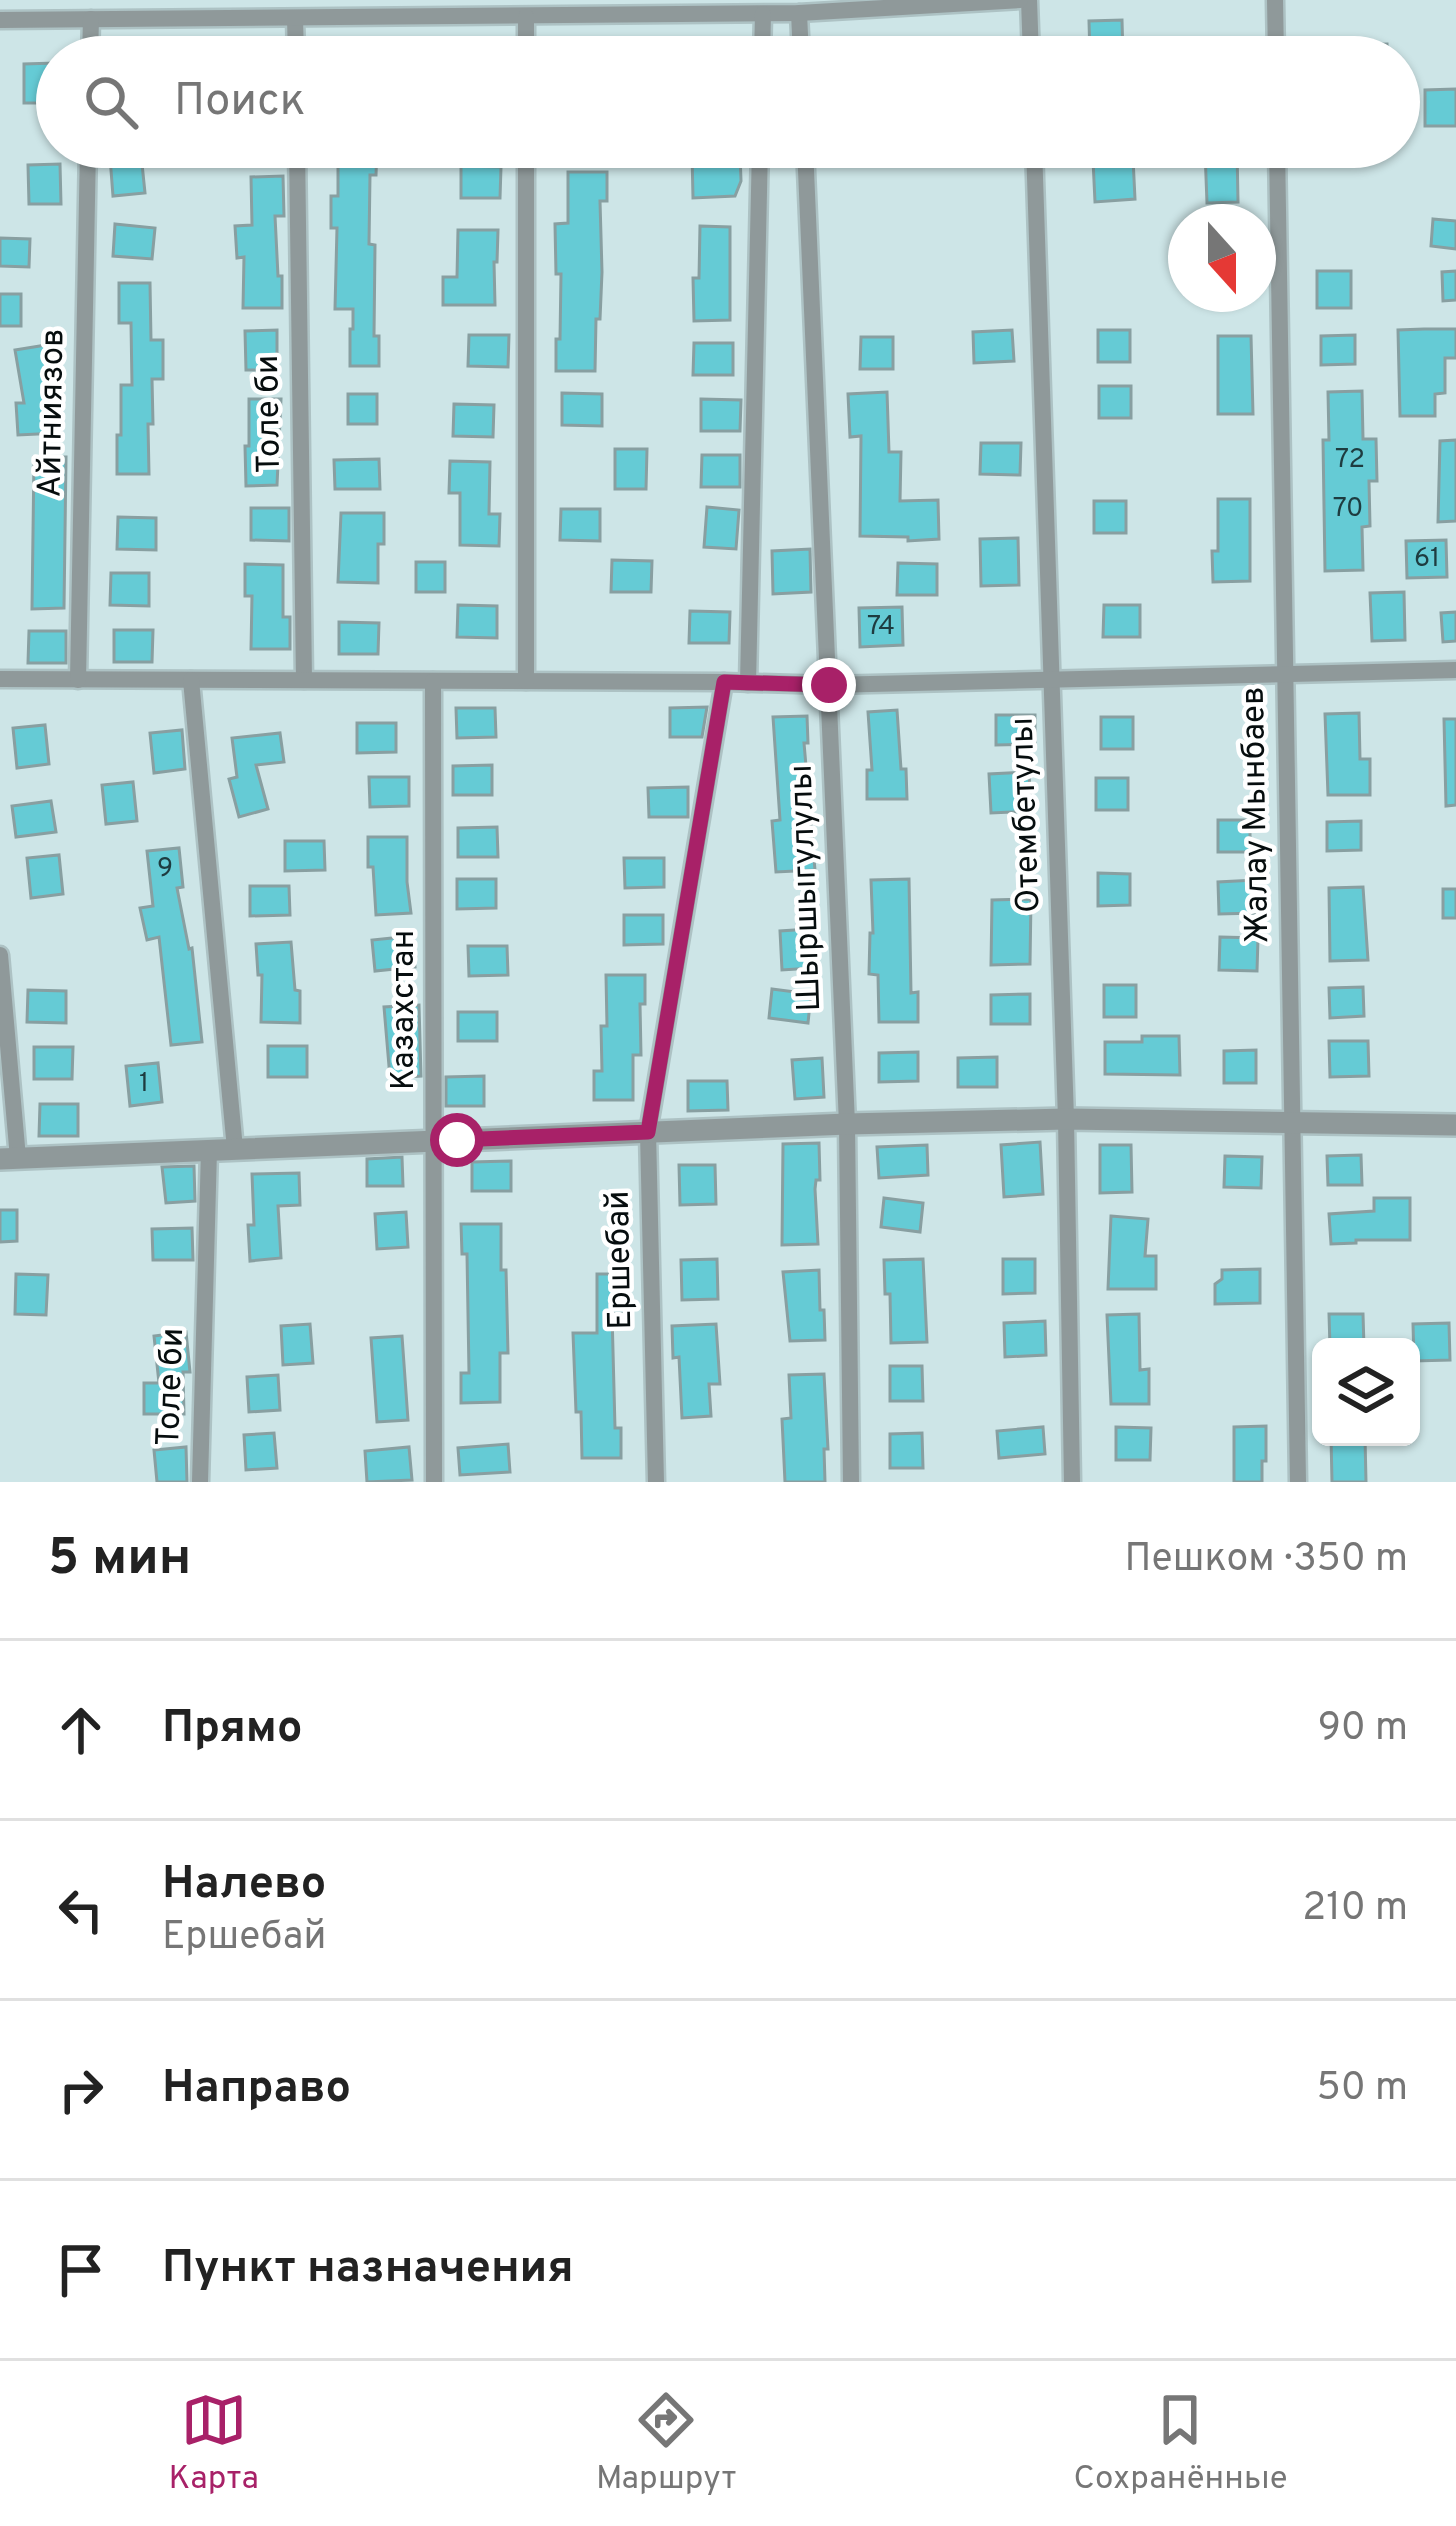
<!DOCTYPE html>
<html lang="ru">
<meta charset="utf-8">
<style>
body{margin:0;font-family:Overpass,sans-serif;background:#f6f6f6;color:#222}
.controls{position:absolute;right:36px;bottom:36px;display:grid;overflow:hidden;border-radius:18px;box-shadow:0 3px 9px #0004}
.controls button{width:108px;height:108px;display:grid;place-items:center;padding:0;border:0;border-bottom:3px solid #e0e0e0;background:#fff;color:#222;font:60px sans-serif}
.compass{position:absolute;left:1168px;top:204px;width:108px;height:108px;border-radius:50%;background:#fff;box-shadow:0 3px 9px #0004;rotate:159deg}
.stop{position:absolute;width:36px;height:36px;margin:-27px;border:9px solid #a82168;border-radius:50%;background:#fff}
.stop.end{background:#a82168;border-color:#fff;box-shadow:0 3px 12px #0008}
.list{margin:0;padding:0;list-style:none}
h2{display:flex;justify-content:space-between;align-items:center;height:156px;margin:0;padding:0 48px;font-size:51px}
h2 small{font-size:39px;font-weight:400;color:#767676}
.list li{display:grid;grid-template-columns:78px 1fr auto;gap:36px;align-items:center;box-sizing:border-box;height:180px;padding:0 48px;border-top:3px solid #e0e0e0}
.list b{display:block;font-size:45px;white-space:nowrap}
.list p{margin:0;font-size:39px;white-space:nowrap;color:#767676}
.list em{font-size:39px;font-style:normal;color:#767676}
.icon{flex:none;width:66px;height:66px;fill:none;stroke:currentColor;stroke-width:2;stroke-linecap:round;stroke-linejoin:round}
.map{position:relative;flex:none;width:1456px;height:1482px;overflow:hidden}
.search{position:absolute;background:#fff;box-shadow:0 3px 9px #0004;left:36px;right:36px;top:36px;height:132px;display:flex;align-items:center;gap:30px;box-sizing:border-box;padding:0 42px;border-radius:66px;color:#767676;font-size:45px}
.sheet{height:876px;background:#fff}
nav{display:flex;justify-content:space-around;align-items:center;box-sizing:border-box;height:168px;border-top:3px solid #e0e0e0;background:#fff;font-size:33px;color:#767676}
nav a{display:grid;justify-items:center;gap:6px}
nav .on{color:#a82168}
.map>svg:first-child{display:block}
.building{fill:#65cbd5;stroke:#889fa1;stroke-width:3}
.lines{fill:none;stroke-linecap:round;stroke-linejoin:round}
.minor-casing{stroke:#adc2c4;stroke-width:21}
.tertiary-casing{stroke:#adc2c4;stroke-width:26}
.minor{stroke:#8f999a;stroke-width:16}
.tertiary{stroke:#8f999a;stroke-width:21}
.route{stroke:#a82168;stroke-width:15}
.labels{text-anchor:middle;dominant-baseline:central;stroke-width:9;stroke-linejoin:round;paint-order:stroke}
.number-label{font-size:27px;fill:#1e3c40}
.street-label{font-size:33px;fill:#060d0e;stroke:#fff}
</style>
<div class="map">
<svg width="1456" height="1482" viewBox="0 0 1456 1482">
<rect width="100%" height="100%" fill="#cde5e7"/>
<g class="building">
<polygon points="1122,20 1123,57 1090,57 1089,21"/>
<polygon points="869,41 869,57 838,57 837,42"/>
<polygon points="1387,44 1387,57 1353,57 1353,45"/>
<polygon points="55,63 56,103 24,103 24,64"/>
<polygon points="1456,89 1456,126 1425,126 1425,90"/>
<polygon points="338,147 377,147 376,175 370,175 369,244 375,245 374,336 379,336 379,366 350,366 350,329 353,329 353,309 335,309 337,228 331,228 331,196 338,196"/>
<polygon points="1237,149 1238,202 1207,203 1205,151"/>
<polygon points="740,152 741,181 735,196 693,198 692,153"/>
<polygon points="141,154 145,193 113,196 110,157"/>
<polygon points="1133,158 1135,199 1095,202 1093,160"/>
<polygon points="60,164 61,204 29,204 28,165"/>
<polygon points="461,166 501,167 500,198 461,198"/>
<polygon points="568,172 607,172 607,201 600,201 602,272 600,319 596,319 595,371 556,371 556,339 560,339 561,274 556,274 555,224 568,223"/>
<polygon points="283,176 284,216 275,216 278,276 282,276 282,308 243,308 244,257 237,258 235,226 252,225 251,177"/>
<polygon points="1433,219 1456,221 1456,249 1431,246"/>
<polygon points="115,224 155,228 152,259 113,256"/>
<polygon points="700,226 730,227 730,320 694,321 693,278 699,278"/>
<polygon points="458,230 498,230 497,262 494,262 495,305 443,305 443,277 457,277"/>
<polygon points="0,238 30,239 29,267 0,266"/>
<rect x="1317" y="271" width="34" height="37"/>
<polygon points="1456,271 1456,300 1443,301 1442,272"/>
<polygon points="119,283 150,283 151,340 163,340 163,379 152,379 153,424 148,424 149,474 117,474 117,435 121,435 121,385 132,385 131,323 119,323"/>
<rect x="0" y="294" width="21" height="32"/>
<polygon points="1424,329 1456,329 1456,358 1445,358 1445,393 1435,394 1435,416 1400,416 1398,330"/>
<polygon points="277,330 277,370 246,370 245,331"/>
<polygon points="1012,330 1014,361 974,363 973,332"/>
<rect x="1098" y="330" width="32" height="32"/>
<polygon points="469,335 509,335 508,367 468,366"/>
<polygon points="1355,335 1355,364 1321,365 1321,336"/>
<polygon points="1218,336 1251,336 1253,414 1218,414"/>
<polygon points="861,337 893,337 893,369 860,369"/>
<polygon points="694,343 733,343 733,375 693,375"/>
<polygon points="46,345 56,397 58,433 18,435 16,403 24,403 15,350"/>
<rect x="1099" y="386" width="32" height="32"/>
<polygon points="1362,391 1363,439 1376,439 1377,481 1369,481 1370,526 1362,527 1363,570 1325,571 1323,440 1329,440 1328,392"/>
<polygon points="887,392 889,452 901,452 900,501 938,500 939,539 908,541 908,537 860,536 861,436 850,437 848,394"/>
<polygon points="562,393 602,394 602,426 562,425"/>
<rect x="348" y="394" width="29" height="30"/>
<polygon points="249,399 281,399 277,485 246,486 245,446 249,446"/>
<polygon points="701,399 741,400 740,431 701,431"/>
<polygon points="454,404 494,405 493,437 453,436"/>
<polygon points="1456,440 1456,521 1438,522 1440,441"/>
<polygon points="981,443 1021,443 1020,475 980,474"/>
<polygon points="615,449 647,449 646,489 615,489"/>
<polygon points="702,455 740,455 740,487 701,487"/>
<polygon points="34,457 66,457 64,608 32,609"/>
<polygon points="379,459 380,489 335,489 334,460"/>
<polygon points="450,461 490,462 489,514 500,514 499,546 460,545 460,493 449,493"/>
<polygon points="1218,499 1250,499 1250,581 1213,582 1212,551 1218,551"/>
<rect x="1094" y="501" width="32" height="32"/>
<polygon points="707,507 739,510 736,549 704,547"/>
<polygon points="251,508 289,508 289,541 251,540"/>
<polygon points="561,509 600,509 600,541 560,540"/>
<polygon points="341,513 384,513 384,544 378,544 378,583 338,582"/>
<polygon points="118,517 156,518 156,550 117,549"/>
<polygon points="1018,538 1019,585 981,586 980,539"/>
<polygon points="1446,540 1447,577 1407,578 1406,541"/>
<polygon points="810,549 811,592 773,594 772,551"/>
<polygon points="612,560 652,561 651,592 611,592"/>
<rect x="416" y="562" width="29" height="30"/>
<polygon points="898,563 937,564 937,595 897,595"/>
<polygon points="245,564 283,565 283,617 290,617 290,649 251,649 252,596 245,596"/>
<polygon points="111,573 149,573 149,606 110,605"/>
<polygon points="1404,592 1405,640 1372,641 1370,593"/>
<polygon points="458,605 497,606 497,638 457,637"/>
<polygon points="1104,605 1140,605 1140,637 1103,637"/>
<polygon points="902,607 903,645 860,647 859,608"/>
<polygon points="690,611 730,612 729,643 689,643"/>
<polygon points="1456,612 1456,641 1443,642 1441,613"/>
<polygon points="339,622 379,623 378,654 339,654"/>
<polygon points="114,630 153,630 152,662 114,662"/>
<polygon points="29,631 66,631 66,663 28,663"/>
<polygon points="707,707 702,737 670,737 670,708"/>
<polygon points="456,708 495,708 496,737 457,738"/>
<polygon points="897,710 901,769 906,769 907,799 867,799 867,770 872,770 868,712"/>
<polygon points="1359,713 1360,759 1370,759 1370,795 1328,795 1325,714"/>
<polygon points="996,715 1035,715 1035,744 996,745"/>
<polygon points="807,716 808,743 804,743 815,870 776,872 772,821 780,820 773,717"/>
<rect x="1101" y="717" width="32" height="32"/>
<polygon points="1444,719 1456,719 1456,805 1446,806"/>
<polygon points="357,723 396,723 396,752 357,753"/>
<polygon points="45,725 49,764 17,768 13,728"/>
<polygon points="182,730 185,769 154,773 150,733"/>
<polygon points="280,733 284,762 256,765 268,809 239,817 229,779 237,777 232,738"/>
<polygon points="492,765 492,795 453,795 453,766"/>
<polygon points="1029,772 1031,811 991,813 989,774"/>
<polygon points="369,777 409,777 409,806 370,807"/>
<rect x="1096" y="778" width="32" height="32"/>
<polygon points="133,782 137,821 106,824 102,785"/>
<polygon points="688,787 688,817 649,817 648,788"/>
<polygon points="51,801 56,832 16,837 12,806"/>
<rect x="1218" y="820" width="32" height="32"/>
<polygon points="1361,821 1361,850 1327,851 1327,822"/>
<polygon points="497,827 498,857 458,857 458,828"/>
<polygon points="368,837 407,837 407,882 411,913 376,915 373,867 368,867"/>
<polygon points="285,841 324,841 325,870 285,871"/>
<polygon points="179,848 183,887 177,888 189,949 192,948 202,1042 171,1045 159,937 147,940 140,908 153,906 147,851"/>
<polygon points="59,855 63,894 31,898 27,858"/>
<polygon points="624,858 664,858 664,887 625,888"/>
<polygon points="1098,873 1130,874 1130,905 1098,906"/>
<polygon points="457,879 496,879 496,908 457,909"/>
<polygon points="909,879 911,993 918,992 918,1022 879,1022 878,975 869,974 870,933 873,933 871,880"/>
<polygon points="1255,880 1257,913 1219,914 1218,882"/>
<polygon points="250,886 289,886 290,915 250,916"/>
<polygon points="1363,887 1368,960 1330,961 1329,888"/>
<rect x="1443" y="889" width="13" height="29"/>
<polygon points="1031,899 1030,964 991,965 992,900"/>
<polygon points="624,915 663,915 663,944 624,945"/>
<polygon points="809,929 812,968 782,970 780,931"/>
<polygon points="412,936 415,967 375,971 372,940"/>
<polygon points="1220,937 1258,938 1257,971 1219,970"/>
<polygon points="291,942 295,990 300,991 300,1023 261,1022 262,975 258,975 256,944"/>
<polygon points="468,946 507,946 508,975 469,976"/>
<polygon points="606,975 645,975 645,1004 640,1004 641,1055 633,1055 633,1100 594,1100 594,1071 602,1071 601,1026 607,1026"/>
<rect x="1104" y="985" width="32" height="32"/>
<polygon points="1363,987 1364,1016 1330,1018 1329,988"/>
<polygon points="772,989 811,994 808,1023 769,1018"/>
<polygon points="28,990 66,991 66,1023 27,1022"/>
<polygon points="1030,994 1030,1024 991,1024 991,995"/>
<polygon points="419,1005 421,1076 390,1078 384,1007"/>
<rect x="458" y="1012" width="39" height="29"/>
<polygon points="1142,1036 1179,1036 1180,1075 1105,1074 1105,1042 1142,1042"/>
<polygon points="1329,1041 1368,1041 1369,1076 1330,1077"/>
<rect x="268" y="1046" width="39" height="31"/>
<polygon points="34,1047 73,1047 72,1079 34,1079"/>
<polygon points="1256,1050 1256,1083 1224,1083 1224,1051"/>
<polygon points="918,1052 918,1081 879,1082 879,1053"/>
<polygon points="997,1057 997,1087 958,1087 958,1058"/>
<polygon points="822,1058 824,1097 795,1099 792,1060"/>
<polygon points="158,1063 162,1102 130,1106 126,1066"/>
<polygon points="484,1076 484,1106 446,1106 446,1077"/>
<polygon points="688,1081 727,1081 728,1110 688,1111"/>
<polygon points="40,1104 78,1104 78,1136 39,1136"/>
<polygon points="1040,1142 1043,1194 1004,1197 1001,1145"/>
<polygon points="819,1143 820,1180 816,1180 815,1189 818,1244 782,1245 783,1144"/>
<polygon points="927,1145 928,1175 879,1178 877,1147"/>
<polygon points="1100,1145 1131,1145 1132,1192 1100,1193"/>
<polygon points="1361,1155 1362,1185 1328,1185 1327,1156"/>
<polygon points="1225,1156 1262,1157 1261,1188 1224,1187"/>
<polygon points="402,1157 403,1186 367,1186 367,1159"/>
<polygon points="511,1161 511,1191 472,1191 472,1162"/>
<polygon points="679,1165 715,1165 716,1204 680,1205"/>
<polygon points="194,1166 195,1201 166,1203 162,1167"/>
<polygon points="299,1173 300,1205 278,1206 281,1258 250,1261 248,1225 254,1225 252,1174"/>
<polygon points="884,1198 923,1203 920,1232 881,1227"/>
<polygon points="1374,1198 1410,1198 1410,1240 1356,1240 1356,1243 1331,1244 1329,1214 1374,1211"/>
<polygon points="0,1210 17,1210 17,1241 0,1242"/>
<polygon points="406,1212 408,1247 377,1249 375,1214"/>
<polygon points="1111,1216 1148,1219 1145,1256 1156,1256 1156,1289 1108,1289"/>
<polygon points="461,1224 501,1224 501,1270 506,1270 508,1353 500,1353 500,1402 461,1403 461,1373 469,1373 467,1254 462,1254"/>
<polygon points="192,1228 193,1260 153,1260 152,1229"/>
<polygon points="717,1259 718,1299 682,1300 681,1260"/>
<polygon points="923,1259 927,1342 891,1343 890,1294 885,1294 884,1260"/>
<polygon points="1003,1259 1035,1259 1035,1293 1003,1294"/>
<polygon points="1260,1269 1260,1303 1215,1304 1215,1284 1222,1279 1222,1270"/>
<polygon points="819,1270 820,1310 824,1310 825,1340 790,1341 783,1272"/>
<polygon points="16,1274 48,1275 46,1315 15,1314"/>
<polygon points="597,1274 627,1274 627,1313 612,1313 615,1428 621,1428 621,1458 582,1458 581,1412 576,1412 573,1333 597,1333"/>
<polygon points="1139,1314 1140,1370 1149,1369 1149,1404 1111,1404 1107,1315"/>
<polygon points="1329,1314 1363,1314 1364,1347 1330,1347"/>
<polygon points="1045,1321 1046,1355 1005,1357 1004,1323"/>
<polygon points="1449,1323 1450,1360 1414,1361 1413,1324"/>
<polygon points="310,1324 313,1363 283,1365 281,1326"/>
<polygon points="716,1324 720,1384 709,1384 711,1416 682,1418 679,1357 673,1358 672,1326"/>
<polygon points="186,1332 190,1372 183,1372 184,1414 144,1414 144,1383 159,1383 154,1336"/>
<polygon points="402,1336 408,1420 377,1422 371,1338"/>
<polygon points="890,1366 922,1366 923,1401 890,1401"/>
<polygon points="824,1374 828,1449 824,1449 825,1482 785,1482 782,1419 791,1418 789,1375"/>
<polygon points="278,1375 280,1410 249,1412 247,1377"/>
<polygon points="1266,1426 1266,1461 1262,1461 1262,1482 1234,1482 1234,1427"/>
<polygon points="1043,1427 1045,1454 999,1458 997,1431"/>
<polygon points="1116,1427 1151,1428 1150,1460 1116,1460"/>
<polygon points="274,1433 277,1468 246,1470 244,1435"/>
<polygon points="922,1433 923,1468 890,1468 890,1434"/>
<polygon points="1331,1437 1365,1437 1366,1482 1332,1482"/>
<polygon points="508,1444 510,1472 460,1475 458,1448"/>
<polygon points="186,1447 187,1482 157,1482 154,1450"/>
<polygon points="409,1447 412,1480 367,1482 365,1451"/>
</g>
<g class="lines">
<g class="minor-casing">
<g id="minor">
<polyline points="1029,0 1031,57"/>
<polyline points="1275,0 1276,57"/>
<polyline points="799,13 801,57"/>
<polyline points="295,18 296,57"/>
<polyline points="0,20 799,13 1020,0"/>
<polyline points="90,57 91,19"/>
<polyline points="526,57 526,17"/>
<polyline points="762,57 763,14"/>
<polyline points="297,147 304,680"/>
<polyline points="805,147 847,1124 851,1482"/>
<polyline points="1034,147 1066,1119 1072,1482"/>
<polyline points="1277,147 1298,1482"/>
<polyline points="0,679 724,682 829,685 1456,670"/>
<polyline points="78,680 88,147"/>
<polyline points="191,680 235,1149"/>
<polyline points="433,681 434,1482"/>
<polyline points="526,681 526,147"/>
<polyline points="748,683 760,147"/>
<polyline points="0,955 18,1158"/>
<polyline points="200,1482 209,1150"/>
<polyline points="656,1482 648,1132 724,682"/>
</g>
</g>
<g class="tertiary-casing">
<polyline id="tertiary" points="0,1159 847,1124 1066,1119 1456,1125"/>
</g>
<use href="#minor" class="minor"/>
<use href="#tertiary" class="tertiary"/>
</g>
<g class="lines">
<polyline class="route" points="457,1140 648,1132 724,682 829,685"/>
</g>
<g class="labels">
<g class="number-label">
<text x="1350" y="460">72</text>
<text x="1348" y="509">70</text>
<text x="1427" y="559">61</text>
<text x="881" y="627">74</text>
<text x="165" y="869">9</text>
<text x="144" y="1084">1</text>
</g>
<g class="street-label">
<text transform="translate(53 413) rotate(-89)">Айтниязов</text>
<text transform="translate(270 414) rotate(-91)">Толе би</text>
<text transform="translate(1027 815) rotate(-92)">Отембетулы</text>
<text transform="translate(1257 815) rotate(-91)">Жалау Мынбаев</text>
<text transform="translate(807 888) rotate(-92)">Шыршыгулулы</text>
<text transform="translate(405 1010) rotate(-90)">Казахстан</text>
<text transform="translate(621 1260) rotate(-91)">Ершебай</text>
<text transform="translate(172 1387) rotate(-88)">Толе би</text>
</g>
</g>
</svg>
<div class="controls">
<button><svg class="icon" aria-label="layers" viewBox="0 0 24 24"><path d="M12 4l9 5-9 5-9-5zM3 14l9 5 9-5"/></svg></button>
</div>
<svg class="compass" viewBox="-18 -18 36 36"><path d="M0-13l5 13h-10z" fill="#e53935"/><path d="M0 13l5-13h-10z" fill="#767676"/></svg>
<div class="stop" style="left:457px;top:1140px"></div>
<div class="stop end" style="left:829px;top:685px"></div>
<div class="search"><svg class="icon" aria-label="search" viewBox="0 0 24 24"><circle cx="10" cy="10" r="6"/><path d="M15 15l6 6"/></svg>Поиск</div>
</div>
<section class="sheet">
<h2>5 мин<small>Пешком · 350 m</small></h2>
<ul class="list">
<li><svg class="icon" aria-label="ahead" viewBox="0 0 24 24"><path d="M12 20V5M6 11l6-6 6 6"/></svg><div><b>Прямо</b></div><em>90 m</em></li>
<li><svg class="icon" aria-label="left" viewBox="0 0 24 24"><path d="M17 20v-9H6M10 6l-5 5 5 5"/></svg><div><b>Налево</b><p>Ершебай</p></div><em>210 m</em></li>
<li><svg class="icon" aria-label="right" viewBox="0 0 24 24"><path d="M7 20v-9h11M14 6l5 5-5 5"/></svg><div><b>Направо</b></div><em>50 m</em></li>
<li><svg class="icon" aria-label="arrive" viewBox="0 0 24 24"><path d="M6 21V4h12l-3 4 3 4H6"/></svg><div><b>Пункт назначения</b></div></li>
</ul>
</section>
<nav>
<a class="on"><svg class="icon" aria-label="map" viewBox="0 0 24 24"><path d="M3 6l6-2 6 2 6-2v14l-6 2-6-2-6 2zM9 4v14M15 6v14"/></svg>Карта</a>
<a><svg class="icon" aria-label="directions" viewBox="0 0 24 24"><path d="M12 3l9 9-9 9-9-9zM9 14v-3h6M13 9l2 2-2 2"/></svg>Маршрут</a>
<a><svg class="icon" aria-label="saved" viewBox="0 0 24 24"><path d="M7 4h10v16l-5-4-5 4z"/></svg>Сохранённые</a>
</nav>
